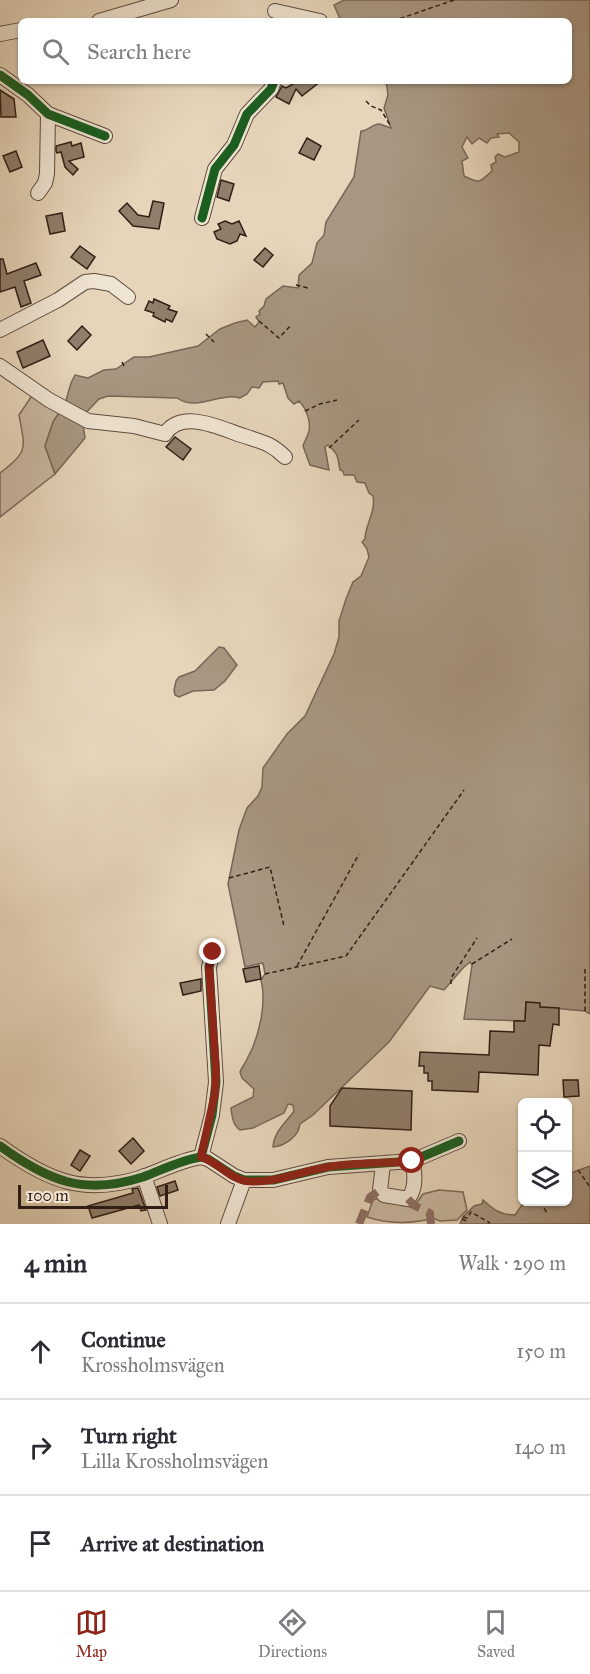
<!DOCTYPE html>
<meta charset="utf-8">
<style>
body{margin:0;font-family:"IM FELL Great Primer",serif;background:#f2f2f3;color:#2b2b33}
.controls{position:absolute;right:18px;bottom:18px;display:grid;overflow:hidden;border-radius:9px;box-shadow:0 2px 4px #0004}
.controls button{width:54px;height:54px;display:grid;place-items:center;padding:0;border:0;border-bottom:2px solid #e1e1e2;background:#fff;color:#2b2b33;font:30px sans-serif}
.scale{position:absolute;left:18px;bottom:15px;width:150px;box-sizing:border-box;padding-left:6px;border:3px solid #311f15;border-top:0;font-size:16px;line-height:21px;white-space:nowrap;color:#311f15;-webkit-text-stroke:4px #efe4d2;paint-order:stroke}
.stop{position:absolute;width:18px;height:18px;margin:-14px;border:4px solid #8f2418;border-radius:50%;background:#fff}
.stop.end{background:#8f2418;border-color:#fff;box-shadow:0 2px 6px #0008}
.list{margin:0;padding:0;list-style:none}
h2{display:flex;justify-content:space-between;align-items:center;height:78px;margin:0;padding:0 24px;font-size:26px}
h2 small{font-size:20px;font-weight:400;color:#7c7c81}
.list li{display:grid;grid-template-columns:39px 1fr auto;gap:18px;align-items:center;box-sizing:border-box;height:96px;padding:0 24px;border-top:2px solid #e1e1e2}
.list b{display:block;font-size:22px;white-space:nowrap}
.list p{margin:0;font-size:20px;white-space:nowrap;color:#7c7c81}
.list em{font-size:20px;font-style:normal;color:#7c7c81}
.icon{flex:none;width:33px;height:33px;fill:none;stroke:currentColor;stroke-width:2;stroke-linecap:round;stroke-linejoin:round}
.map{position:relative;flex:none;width:590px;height:1224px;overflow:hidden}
.search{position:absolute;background:#fff;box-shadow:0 2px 4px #0004;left:18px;right:18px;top:18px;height:66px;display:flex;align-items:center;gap:15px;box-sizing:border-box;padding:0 21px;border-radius:9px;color:#7c7c81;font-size:22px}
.sheet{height:366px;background:#fff}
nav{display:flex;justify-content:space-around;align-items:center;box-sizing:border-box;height:84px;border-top:2px solid #e1e1e2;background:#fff;font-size:16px;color:#7c7c81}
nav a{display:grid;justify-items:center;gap:3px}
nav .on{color:#8f2418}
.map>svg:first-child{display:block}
.green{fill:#c7b69e;stroke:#7c6a5a;stroke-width:1.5}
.water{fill:#a89782;stroke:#786756;stroke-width:1.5;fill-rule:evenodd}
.building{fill:#8f7e6b;stroke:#311f15;stroke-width:1.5}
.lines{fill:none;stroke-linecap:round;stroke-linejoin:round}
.minor-casing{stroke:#5e4c3e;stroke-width:16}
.path{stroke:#311f15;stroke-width:1.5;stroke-dasharray:4.5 3;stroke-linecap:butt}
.minor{stroke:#efe4d2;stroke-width:14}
.quiet{stroke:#8d6e63;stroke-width:8;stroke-dasharray:15 8;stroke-linecap:butt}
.cycleway-casing{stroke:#efe4d2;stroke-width:13}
.cycleway{stroke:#1b5e20;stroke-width:9}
.route{stroke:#8f2418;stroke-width:8}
</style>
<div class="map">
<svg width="590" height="1224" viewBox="0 0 590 1224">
<rect width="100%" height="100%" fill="#e6d5ba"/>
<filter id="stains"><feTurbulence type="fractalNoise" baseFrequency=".00333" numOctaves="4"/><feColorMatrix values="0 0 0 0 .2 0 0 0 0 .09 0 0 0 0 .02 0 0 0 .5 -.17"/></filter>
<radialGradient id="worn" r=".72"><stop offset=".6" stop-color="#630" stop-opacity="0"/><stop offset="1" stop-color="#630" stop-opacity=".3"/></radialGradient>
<g class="green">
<path d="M33 394 59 413 53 422 45 446 55 474 0 517V473C29 451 25 449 19 415Z"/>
<path d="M439 1190 463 1192 467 1210 457 1220 440 1221 433 1218C414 1224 388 1224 367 1217L373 1200 381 1197 413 1208 423 1194Z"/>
</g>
<g class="water">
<path d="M344 0H590V1014L585 1011 540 1007 526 1002 525 1021 464 1019 472 965 470 962 463 968 444 990 430 986 389 1042 313 1115 300 1124C299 1136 285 1146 273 1147 274 1131 286 1123 294 1111L293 1105 288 1104 284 1113 253 1128 240 1130C233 1125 232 1117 231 1108L253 1097 254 1089 242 1078 240 1072C242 1067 245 1064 247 1059 259 1038 267 1003 261 980L265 974 263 963 245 967 228 884 239 830 247 808 258 796 262 787 263 768 287 734 305 716 334 654 339 637V621L346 599 353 582 361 576 369 557 367 549 362 542 365 539C365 525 376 512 373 496L369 493 365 483 357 482 354 475H344L343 471 340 470C337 456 340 456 328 445L325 447 329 470 310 465 303 446C304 442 308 436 309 431 311 421 306 408 299 401L294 404 288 398 283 383 279 384 278 381 263 382 259 388 252 387 247 394 240 398C218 392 198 412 177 398L108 396 99 399 82 417 85 438 55 474 45 446 53 422 65 404 71 383 75 375 88 378 104 370 116 369 134 357H149L198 346 220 329 235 323 247 320 255 327 259 322 256 317 260 314 259 311 264 306 266 299 283 286 298 288 299 275 312 263 317 243 324 235 326 222 354 177 361 131C368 131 371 125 378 124 383 124 386 127 391 128L384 108 388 95 386 81H569V21H341L334 5ZM509 133 519 142V152L505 157 498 154 495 157 496 162 491 165 492 171C478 183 481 184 464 176L462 161 468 158 462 147 467 137 472 144 479 138 487 143 491 138 499 137 497 134Z"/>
<polygon points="219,647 224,648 237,665 225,681 214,690 193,691 179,697 175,695 174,690 176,681 179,677 195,671"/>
<path d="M590 1166V1224H460L463 1217 474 1206 482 1204 483 1200C494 1210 500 1215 515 1215L524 1202H568V1174Z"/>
</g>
<g class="building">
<polygon points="290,81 321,81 302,96 296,89 289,104 276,97 282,86 286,88 293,84"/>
<polygon points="0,90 14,99 16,117 1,117"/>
<polygon points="307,138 321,146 314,160 299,153"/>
<polygon points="71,142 72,146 81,143 84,157 69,161 78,169 73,175 65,167 61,152 57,153 56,151 56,146"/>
<polygon points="16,151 22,167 10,172 3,156"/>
<polygon points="221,180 234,184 229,201 217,197"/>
<polygon points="153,201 164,203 159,229 133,226 119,211 127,203 138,215 149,217"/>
<polygon points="62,213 65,231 50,234 46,216"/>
<polygon points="225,221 232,224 239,221 246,236 240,234 237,241 230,244 217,239 214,232 221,229 218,224"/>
<polygon points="80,246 95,257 87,269 71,257"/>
<polygon points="265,248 273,255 263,267 254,260"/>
<polygon points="0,259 3,259 7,274 36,263 41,275 24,281 31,303 21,307 15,287 0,292"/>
<polygon points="154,299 170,306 168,309 177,312 172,322 166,319 165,322 153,316 154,313 145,310 149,301 153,303"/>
<polygon points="82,326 91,335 77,350 68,341"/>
<polygon points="43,340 50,356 23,368 17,352"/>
<polygon points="175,437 191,449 183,460 166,447"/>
<polygon points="259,966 261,979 246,982 243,969"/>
<polygon points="201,979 201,991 183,995 180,983"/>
<polygon points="526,1002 540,1003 540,1007 559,1008 559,1025 553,1024 550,1046 539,1045 538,1075 479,1072 478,1092 432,1090 432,1081 428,1081 428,1073 424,1073 424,1066 419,1066 420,1052 489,1055 490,1031 514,1032 514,1021 525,1021"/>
<polygon points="563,1080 578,1080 579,1096 564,1097"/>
<polygon points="342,1088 412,1091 411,1130 330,1126 330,1106"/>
<polygon points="133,1138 144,1151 131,1164 119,1151"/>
<polygon points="80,1150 90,1156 80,1171 71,1165"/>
<polygon points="175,1181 178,1190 160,1196 157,1187"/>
<polygon points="138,1188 146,1210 141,1211 139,1205 92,1218 88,1206 133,1193 132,1189"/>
</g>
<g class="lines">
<g class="minor-casing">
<g id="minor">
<polyline points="275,11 320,21"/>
<polyline points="99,21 171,0"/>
<polyline points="0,34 21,30"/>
<polyline points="0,75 28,95 48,114 105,136"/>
<polyline points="38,193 45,183 47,174 48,114"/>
<polyline points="202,218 215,169 234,145 247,114 271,89 274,81"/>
<polyline points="0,330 58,300 85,282 94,281 111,284 128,297"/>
<path d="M0 366 49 400 88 421 134 426 165 434C182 408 222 429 244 436 262 442 271 443 285 457"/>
<path d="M0 1146C48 1181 84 1196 143 1177 162 1170 181 1160 201 1157L208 1159 234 1176 244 1180H273L328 1167 412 1161 459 1141"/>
<polyline points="201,1157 212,1115 216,1082 209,967 213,952"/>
<path d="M383 1164 380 1190 384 1195 408 1199C416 1189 415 1173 412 1161"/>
<polyline points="144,1176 160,1224"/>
<polyline points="228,1224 244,1180"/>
</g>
</g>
<g class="path">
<polyline points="393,21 454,0"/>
<polyline points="366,101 371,106 381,110 390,125"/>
<polyline points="296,285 308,288"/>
<polyline points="259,321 279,338 291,325"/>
<polyline points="206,334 214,342"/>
<polyline points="122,362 124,366"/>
<polyline points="305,411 320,404 337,400"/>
<polyline points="329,448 359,420"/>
<polyline points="229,878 270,867 284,926"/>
<polyline points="472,964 512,939"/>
<polyline points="297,966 359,854"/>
<polyline points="265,974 346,956 464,790"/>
<polyline points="451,984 451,978 477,938"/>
<polyline points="585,1011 585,968"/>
<polyline points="578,1170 590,1187"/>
<polyline points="540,1202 547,1213"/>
<polyline points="463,1217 467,1218 471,1212 490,1223"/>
<polyline points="462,1219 468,1222"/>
</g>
<use href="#minor" class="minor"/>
<g class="quiet">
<polyline points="408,1199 415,1206 430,1213 431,1224"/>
<polyline points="359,1224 370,1197 380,1190"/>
</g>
<g class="cycleway-casing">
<g id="cycleway">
<polyline points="0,75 28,95 48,114 105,136"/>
<polyline points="202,218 215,169 234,145 247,114 271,89 274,81"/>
<path d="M0 1146C48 1181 84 1196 143 1177 162 1170 181 1160 201 1157L208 1159 234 1176 244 1180H273L328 1167 412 1161 459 1141"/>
<polyline points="201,1157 212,1115 216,1082 209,967 213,952"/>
</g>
</g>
<use href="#cycleway" class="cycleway"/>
</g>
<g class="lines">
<path class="route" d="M213 952 209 967 216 1071 215 1093 201 1157C217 1161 228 1178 246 1181 274 1184 301 1171 328 1167 356 1162 384 1164 412 1161"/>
</g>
<rect width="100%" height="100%" filter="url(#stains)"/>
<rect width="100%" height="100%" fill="url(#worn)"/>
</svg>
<div class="controls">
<button><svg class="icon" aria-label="locate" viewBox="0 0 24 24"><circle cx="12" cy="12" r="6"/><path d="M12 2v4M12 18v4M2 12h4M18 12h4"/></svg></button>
<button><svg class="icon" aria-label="layers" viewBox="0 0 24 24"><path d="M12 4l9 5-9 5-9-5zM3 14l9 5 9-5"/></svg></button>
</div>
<div class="scale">100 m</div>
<div class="stop" style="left:412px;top:1161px"></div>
<div class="stop end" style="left:213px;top:952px"></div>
<div class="search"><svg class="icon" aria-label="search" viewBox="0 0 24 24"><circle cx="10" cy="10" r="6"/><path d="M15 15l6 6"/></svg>Search here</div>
</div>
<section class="sheet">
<h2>4 min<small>Walk · 290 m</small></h2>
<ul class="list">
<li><svg class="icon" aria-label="ahead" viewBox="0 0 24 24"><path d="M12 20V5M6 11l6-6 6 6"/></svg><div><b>Continue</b><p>Krossholmsvägen</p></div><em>150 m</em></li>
<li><svg class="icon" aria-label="right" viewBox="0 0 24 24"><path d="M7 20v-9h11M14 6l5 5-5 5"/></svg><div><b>Turn right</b><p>Lilla Krossholmsvägen</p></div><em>140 m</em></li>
<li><svg class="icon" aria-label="arrive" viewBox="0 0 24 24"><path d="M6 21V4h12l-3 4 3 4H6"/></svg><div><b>Arrive at destination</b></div></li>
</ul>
</section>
<nav>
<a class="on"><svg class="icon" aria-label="map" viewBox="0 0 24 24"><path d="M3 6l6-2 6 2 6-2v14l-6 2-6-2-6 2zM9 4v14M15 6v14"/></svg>Map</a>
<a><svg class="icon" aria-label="directions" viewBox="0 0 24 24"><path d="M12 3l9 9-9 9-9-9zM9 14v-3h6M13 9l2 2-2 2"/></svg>Directions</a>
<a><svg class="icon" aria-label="saved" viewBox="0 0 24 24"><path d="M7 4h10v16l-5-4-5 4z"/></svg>Saved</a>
</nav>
